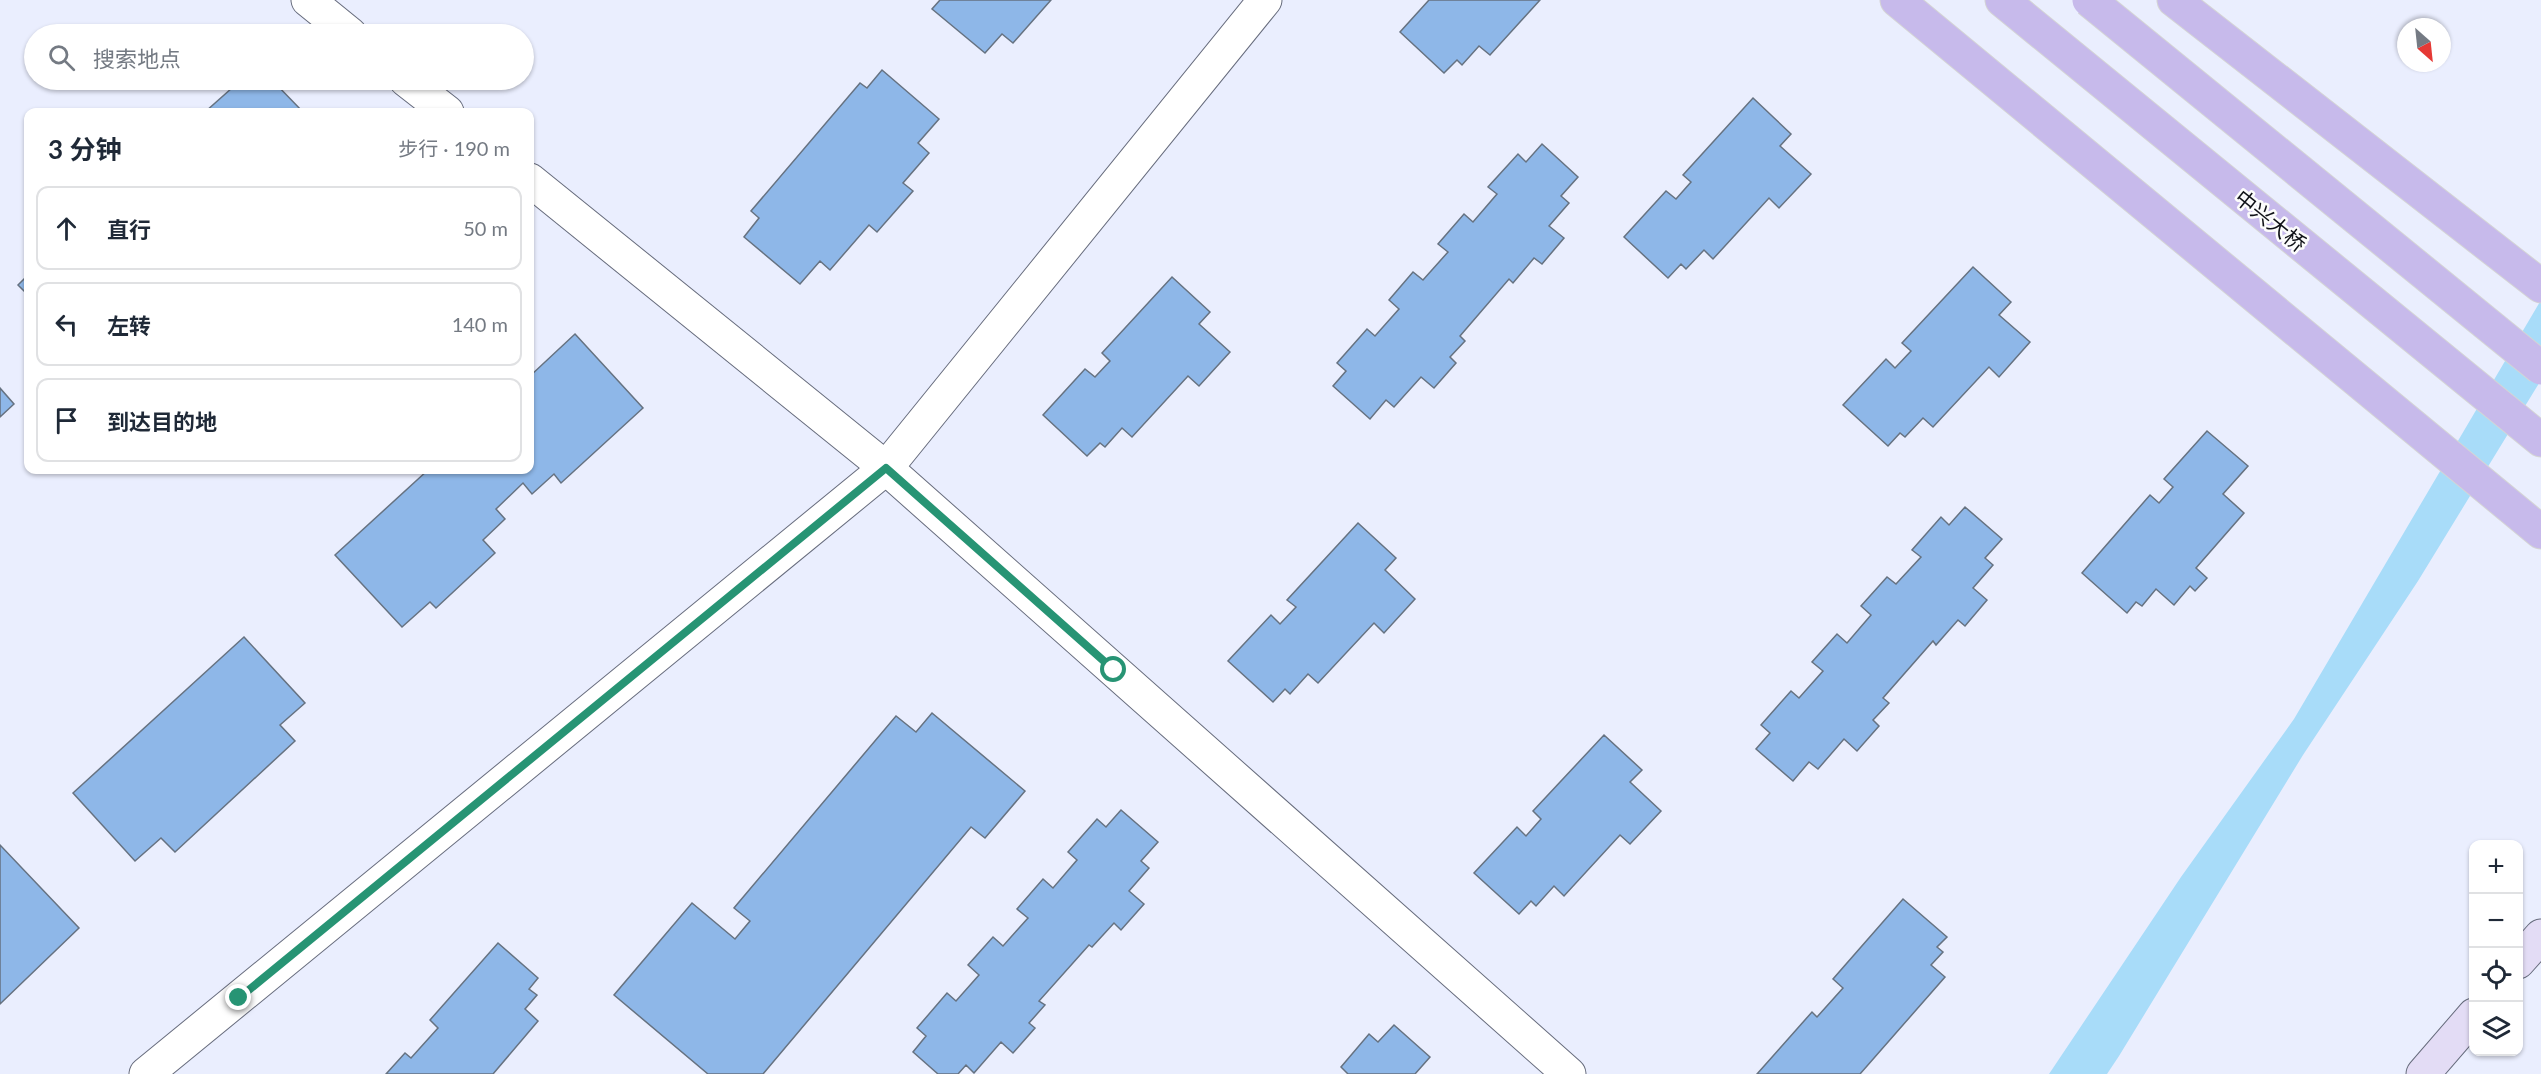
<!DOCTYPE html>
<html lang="zh">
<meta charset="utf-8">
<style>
body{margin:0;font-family:Lato,"Noto Sans SC",sans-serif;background:#f6f6f7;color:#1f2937}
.controls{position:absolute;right:18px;bottom:18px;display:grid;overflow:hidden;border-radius:12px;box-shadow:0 2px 4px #0004}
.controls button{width:54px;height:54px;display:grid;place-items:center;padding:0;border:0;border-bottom:2px solid #e0e1e3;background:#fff;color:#1f2937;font:30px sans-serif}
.compass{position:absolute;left:2397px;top:18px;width:54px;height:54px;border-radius:50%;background:#fff;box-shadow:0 2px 4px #0004;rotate:153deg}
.stop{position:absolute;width:18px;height:18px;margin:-14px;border:4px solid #279474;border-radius:50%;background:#fff}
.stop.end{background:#279474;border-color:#fff;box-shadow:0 2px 6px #0008}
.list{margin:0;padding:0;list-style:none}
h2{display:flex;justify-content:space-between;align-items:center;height:78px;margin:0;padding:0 24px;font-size:26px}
h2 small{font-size:20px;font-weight:400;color:#747a83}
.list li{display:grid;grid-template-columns:39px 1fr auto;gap:18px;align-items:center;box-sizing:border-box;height:84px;margin:0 12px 12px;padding:0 12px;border:2px solid #e0e1e3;border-radius:12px}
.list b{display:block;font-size:22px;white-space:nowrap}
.list em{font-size:20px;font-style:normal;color:#747a83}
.icon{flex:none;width:33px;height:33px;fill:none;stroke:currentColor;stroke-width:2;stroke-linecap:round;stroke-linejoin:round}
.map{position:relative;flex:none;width:2541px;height:1074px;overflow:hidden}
.search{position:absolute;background:#fff;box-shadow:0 2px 4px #0004;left:24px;top:24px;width:510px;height:66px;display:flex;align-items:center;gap:15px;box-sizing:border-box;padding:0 21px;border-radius:33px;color:#747a83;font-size:22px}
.panel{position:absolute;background:#fff;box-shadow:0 2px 4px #0004;left:24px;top:108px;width:510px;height:366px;border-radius:12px}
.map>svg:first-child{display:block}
.water{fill:#a8dcf9}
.building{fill:#8eb7e8;stroke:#667281;stroke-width:1.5}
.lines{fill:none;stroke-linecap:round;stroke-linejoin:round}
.minor-casing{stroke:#676c7d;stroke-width:35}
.secondary-casing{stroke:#676c7d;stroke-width:35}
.primary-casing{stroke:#d4d4d5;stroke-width:35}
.minor{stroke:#fff;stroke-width:33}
.secondary{stroke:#e3dcf5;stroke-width:33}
.primary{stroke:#c7baeb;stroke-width:33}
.primary-bridge-casing{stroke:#d4d4d5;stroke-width:35;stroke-linecap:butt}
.primary-bridge{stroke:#c7baeb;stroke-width:33}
.route{stroke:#279474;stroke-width:8}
.labels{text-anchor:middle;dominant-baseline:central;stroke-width:5;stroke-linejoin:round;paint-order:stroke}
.street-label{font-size:21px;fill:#101218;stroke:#fcfcfc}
</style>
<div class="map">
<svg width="2541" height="1074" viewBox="0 0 2541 1074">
<rect width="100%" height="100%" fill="#eaeefe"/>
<polygon class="water" points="2541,300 2541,380 2418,581 2303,755 2119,1056 2107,1074 2049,1074 2181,877 2294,719"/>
<g class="building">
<polygon points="940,0 1051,0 1013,43 1002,34 985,53 932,9"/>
<polygon points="1429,0 1540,0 1490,55 1479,46 1462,65 1457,60 1444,73 1400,32"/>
<polygon points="882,70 939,119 918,143 929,153 903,183 913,191 877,232 869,225 830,270 820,261 800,284 744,237 759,218 751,211 860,83 867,88"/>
<polygon points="241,80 272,80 303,112 205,112"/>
<polygon points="1753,98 1791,134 1780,146 1811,174 1779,208 1769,198 1713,259 1704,250 1686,269 1681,264 1668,278 1624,237 1666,191 1676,199 1691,182 1683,175"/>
<polygon points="1542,144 1578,177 1561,196 1569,203 1549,226 1564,238 1542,264 1534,258 1513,283 1509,279 1460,336 1465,341 1450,357 1456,363 1434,388 1421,377 1394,407 1386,400 1370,419 1333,386 1346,371 1337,363 1367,329 1375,336 1399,309 1389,300 1413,272 1423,280 1448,252 1438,244 1464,214 1473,222 1497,194 1488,187 1518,154 1526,162"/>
<polygon points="1973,267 2011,302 1999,315 2030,342 1999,377 1989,367 1933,427 1923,418 1905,437 1900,433 1888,446 1843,405 1886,359 1895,368 1911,351 1902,343"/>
<polygon points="28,275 28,295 18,285"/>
<polygon points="1172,277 1210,312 1199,324 1230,352 1199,386 1188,376 1132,437 1122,428 1105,447 1100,443 1087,456 1043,415 1085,369 1095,377 1110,361 1102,353"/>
<polygon points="575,334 643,408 561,483 554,474 532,494 523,483 496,509 505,519 483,540 495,553 436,608 430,602 402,627 335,555 428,470 530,470 530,376"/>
<polygon points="0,388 14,404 0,417"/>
<polygon points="2207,431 2248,466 2223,494 2244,513 2196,568 2207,578 2195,591 2190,586 2174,605 2156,589 2142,606 2136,602 2127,613 2082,573 2150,495 2159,503 2173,487 2164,479"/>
<polygon points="1965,507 2002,539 1985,558 1993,565 1973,588 1987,600 1965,626 1958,620 1936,645 1933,641 1883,698 1889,703 1873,720 1879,726 1857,751 1844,739 1818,769 1809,762 1793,781 1756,749 1770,733 1761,725 1791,691 1799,698 1823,671 1812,662 1837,634 1847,643 1871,615 1861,606 1887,577 1896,584 1921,557 1912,550 1941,517 1949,525"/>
<polygon points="1358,523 1396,558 1385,570 1415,599 1384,633 1374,623 1318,683 1308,674 1290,694 1285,689 1273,702 1228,661 1271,615 1280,624 1296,607 1287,600"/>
<polygon points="244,637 305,703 280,725 295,741 175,852 161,838 135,861 73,793"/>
<polygon points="932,713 1025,791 985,838 971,827 763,1074 708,1074 614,995 692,903 735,939 750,921 734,908 896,716 916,732"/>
<polygon points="1604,735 1642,770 1630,782 1661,811 1630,844 1620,835 1564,896 1554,886 1536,906 1531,901 1519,914 1474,873 1517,827 1526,836 1541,819 1533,811"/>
<polygon points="1121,810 1158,842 1141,861 1149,868 1129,891 1144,904 1121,930 1114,923 1092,947 1089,945 1039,1001 1045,1005 1029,1023 1035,1028 1013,1053 1001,1042 974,1073 966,1065 958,1074 938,1074 913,1052 926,1036 917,1028 947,993 956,1001 979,975 968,965 993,937 1003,946 1028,918 1017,909 1043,879 1053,888 1077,860 1068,852 1097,819 1106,827"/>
<polygon points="0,845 79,928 0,1004"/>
<polygon points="1903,899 1947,937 1937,947 1943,952 1931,965 1945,977 1860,1074 1757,1074 1812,1012 1817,1017 1843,988 1833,979"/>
<polygon points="498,943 538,978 529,989 537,995 525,1009 538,1021 493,1074 386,1074 405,1053 411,1058 438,1028 430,1020"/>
<polygon points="1394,1025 1430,1057 1415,1074 1348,1074 1341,1067 1369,1034 1378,1042"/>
</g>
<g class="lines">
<g class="minor-casing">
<g id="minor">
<polyline points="308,0 350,34"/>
<polyline points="406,80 447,112"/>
<polyline points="530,180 886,468 1569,1074"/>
<polyline points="146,1074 886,468 1265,0"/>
</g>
</g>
<g class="secondary-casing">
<g id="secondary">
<polyline points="2518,962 2541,936"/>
<polyline points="2423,1074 2474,1015"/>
</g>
</g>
<g class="primary-casing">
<g id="primary">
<polyline points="1897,0 2541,532"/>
<polyline points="2002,0 2541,440"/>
<polyline points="2174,0 2541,286"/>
</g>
</g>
<use href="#minor" class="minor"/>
<use href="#secondary" class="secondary"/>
<use href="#primary" class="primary"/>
<g class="primary-bridge-casing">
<polyline id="primary-bridge" points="2089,0 2541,368"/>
</g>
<use href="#primary-bridge" class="primary-bridge"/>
</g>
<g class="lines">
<polyline class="route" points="239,998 886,468 1114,670"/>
</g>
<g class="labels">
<g class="street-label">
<text transform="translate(2271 220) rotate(39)">中兴大桥</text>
</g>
</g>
</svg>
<div class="controls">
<button>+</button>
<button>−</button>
<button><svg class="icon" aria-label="locate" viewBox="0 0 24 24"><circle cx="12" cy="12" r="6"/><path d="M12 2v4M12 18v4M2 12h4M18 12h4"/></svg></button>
<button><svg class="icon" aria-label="layers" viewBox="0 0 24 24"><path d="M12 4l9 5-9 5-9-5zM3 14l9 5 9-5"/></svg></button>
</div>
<svg class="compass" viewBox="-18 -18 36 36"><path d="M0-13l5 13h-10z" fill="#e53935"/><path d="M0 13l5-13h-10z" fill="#747a83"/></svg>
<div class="stop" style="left:1114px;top:670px"></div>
<div class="stop end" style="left:239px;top:998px"></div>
<div class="search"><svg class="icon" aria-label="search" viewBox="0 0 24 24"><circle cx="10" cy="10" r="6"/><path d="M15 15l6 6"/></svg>搜索地点</div>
<section class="panel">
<h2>3 分钟<small>步行 · 190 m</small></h2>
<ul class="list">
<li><svg class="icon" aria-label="ahead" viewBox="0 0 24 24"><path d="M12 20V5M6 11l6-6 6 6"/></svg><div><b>直行</b></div><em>50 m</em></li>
<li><svg class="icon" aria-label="left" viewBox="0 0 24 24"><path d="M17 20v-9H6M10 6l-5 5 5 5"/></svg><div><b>左转</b></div><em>140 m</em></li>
<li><svg class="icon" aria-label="arrive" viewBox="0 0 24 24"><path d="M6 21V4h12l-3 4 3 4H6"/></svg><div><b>到达目的地</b></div></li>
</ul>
</section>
</div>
